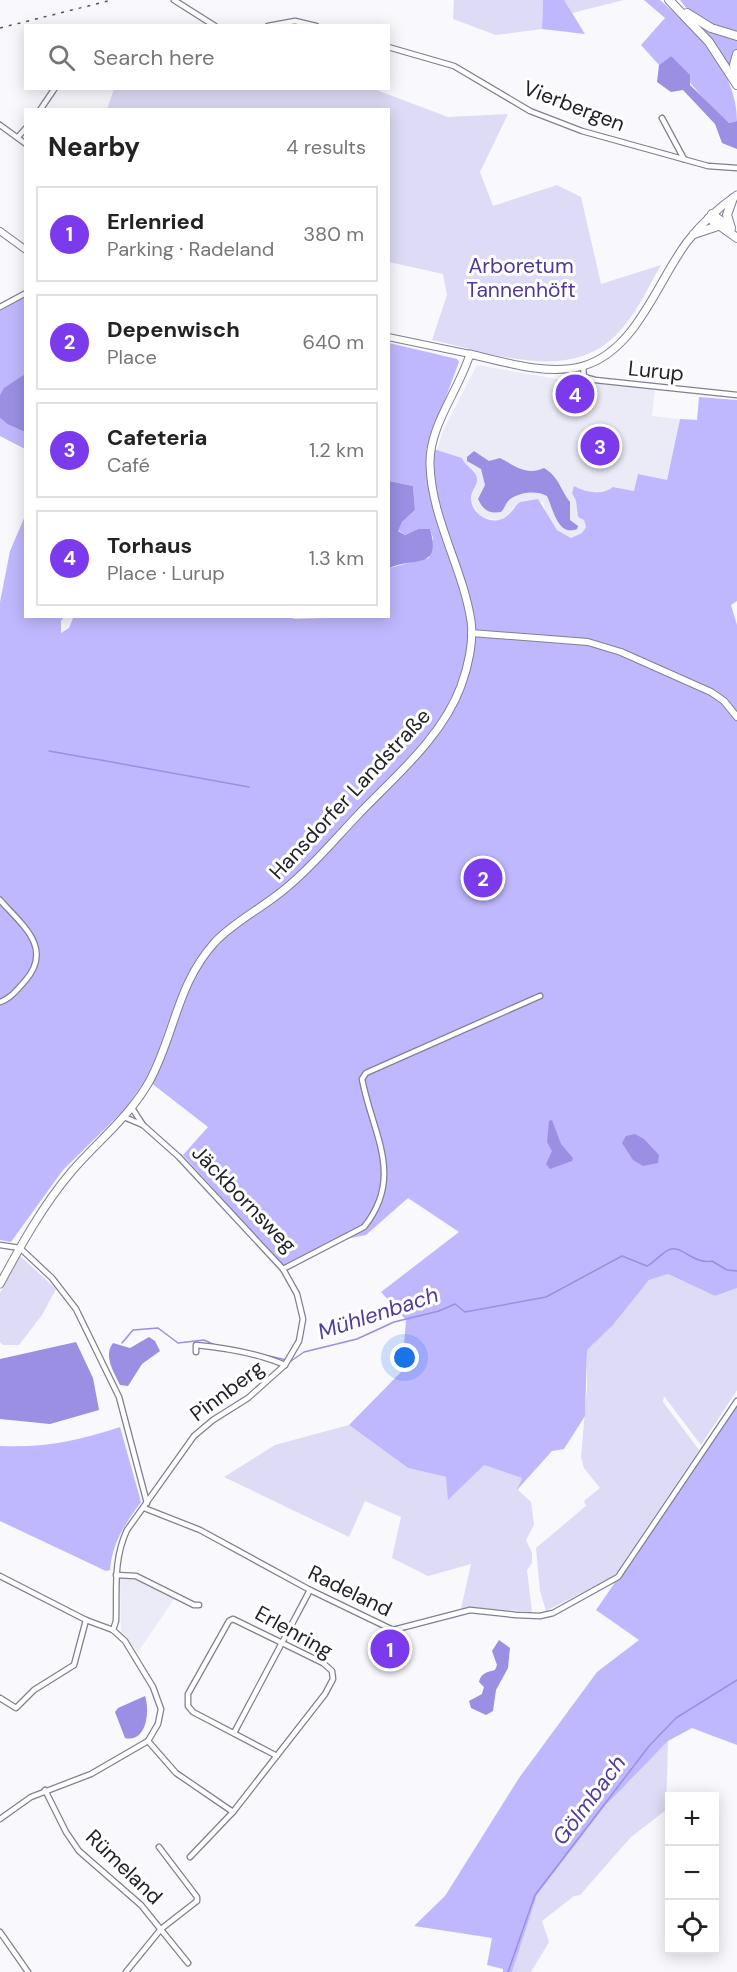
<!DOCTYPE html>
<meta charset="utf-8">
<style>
body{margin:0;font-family:"DM Sans",sans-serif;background:#f2f2f2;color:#222}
.controls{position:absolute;right:18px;bottom:18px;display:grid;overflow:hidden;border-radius:0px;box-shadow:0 3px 15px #0003}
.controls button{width:54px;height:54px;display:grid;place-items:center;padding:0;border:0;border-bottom:2px solid #e0e0e0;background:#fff;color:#222;font:30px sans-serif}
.you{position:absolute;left:405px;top:1358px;width:21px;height:21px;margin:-15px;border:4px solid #fff;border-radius:50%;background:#1a73e8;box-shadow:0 0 0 9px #1a73e833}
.badge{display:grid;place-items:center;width:39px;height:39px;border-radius:50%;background:#7c3aed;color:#fff;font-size:20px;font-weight:700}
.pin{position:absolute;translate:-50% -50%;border:3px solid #fff;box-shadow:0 2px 6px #0006}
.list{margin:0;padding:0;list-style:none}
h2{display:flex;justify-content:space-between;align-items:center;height:78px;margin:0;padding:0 24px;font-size:26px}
h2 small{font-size:20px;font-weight:400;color:#767676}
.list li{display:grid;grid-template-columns:39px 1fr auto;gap:18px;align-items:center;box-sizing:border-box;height:96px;margin:0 12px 12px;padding:0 12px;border:2px solid #e0e0e0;border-radius:0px}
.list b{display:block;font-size:22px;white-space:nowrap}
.list p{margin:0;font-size:20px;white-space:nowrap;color:#767676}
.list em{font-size:20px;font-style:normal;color:#767676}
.icon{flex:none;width:33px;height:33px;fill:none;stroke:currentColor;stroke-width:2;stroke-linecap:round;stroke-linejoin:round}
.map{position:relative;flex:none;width:737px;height:1972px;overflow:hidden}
.search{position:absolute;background:#fff;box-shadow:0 3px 15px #0003;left:24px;top:24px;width:366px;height:66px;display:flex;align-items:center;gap:15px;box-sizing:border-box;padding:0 21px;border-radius:0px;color:#767676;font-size:22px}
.panel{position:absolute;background:#fff;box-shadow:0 3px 15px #0003;left:24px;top:108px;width:366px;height:510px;border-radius:0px}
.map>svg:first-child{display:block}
.built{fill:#ebebf7}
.green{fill:#dddbf5}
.forest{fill:#c0b8fe}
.water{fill:#9a8fe3}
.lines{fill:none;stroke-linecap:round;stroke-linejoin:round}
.stream{stroke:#9a8fe3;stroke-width:1.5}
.minor-casing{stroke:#807f93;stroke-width:7}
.tertiary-casing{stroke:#807f93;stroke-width:8}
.secondary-casing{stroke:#807f93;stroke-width:9}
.primary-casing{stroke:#807f93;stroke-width:10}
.minor{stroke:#fff;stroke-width:4.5}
.tertiary{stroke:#fff;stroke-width:6}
.secondary{stroke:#fff;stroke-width:7}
.primary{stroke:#fff;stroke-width:8}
.rail{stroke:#55545c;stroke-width:1.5;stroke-dasharray:3 6;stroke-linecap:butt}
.labels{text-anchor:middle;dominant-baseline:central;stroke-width:6;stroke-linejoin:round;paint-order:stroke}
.street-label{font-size:21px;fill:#23222b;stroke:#fff}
.park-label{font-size:21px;fill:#4e3899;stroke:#fff}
.water-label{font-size:22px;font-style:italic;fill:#513b9c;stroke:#fff}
</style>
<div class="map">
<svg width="737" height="1972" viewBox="0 0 737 1972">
<rect width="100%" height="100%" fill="#f8f8fd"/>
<g class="built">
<polygon points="477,365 569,381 655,389 652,416 680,419 667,480 634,491 614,487 610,490 587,493 574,487 572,493 576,501 578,516 584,520 586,527 582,533 571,538 557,530 548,518 543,502 513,507 508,516 499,520 481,517 471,500 477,480 474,470 464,464 462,458 437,450 443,431"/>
<polygon points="120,1578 136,1580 174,1599 138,1652 121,1631"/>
</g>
<g class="green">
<polygon points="454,0 543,0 542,29 496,35 453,19"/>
<polygon points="564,0 624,0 572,13"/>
<path d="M371 88 448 117 508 114 480 172 493 206 557 185 581 197 601 284 661 265C647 289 636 315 616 335 568 384 489 352 432 340L447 295 443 274 389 262 388 110 107 109 114 89Z"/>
<polygon points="20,1256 56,1289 42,1315 19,1345 3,1345 0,1342 0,1293"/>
<polygon points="668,1274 715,1296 737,1288 737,1390 701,1445 664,1396 663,1402 699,1450 614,1576 546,1611 540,1591 536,1548 586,1506 584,1501 600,1488 584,1468 581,1457 587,1388 587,1350 613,1325 649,1280"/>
<polygon points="349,1425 408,1468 446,1477 484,1465 522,1478 518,1490 531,1502 534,1525 526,1540 532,1553 532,1563 527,1570 532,1612 469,1607 461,1609 471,1564 428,1576 392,1558 401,1517 365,1501 349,1537 224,1477 275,1445"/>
<polygon points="668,1741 666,1810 631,1837 580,1895 574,1896 542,1921 549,1942 531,1972 512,1972 537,1895 605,1806"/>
</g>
<g class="forest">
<polygon points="543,0 564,0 585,34 542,29"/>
<path d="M644 0H660C695 31 737 70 737 121L729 123C706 103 688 82 671 56L659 65 641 45 665 18Z"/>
<polygon points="680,0 737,0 737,70 728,63"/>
<polygon points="25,297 25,374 5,388 0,395 0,311"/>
<path d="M389 343 457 359 459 362 426 450H437L462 458C465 467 478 470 477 481 476 487 471 492 471 499 472 516 494 527 507 516 512 512 515 506 520 502L538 499 557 530 571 538 582 533 586 527 584 520 578 517 576 501 572 493 574 486C585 492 602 496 613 487L634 491 638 474 667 480 680 419 697 420 699 397 737 400V601L731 605 737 625V1288L715 1296 668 1274 649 1280 613 1325 587 1350 585 1416 564 1449 552 1451 517 1490 522 1478 484 1465 448 1500 446 1477 408 1468 349 1425 402 1371 406 1320 381 1292 459 1232 408 1198 366 1235 331 1242 283 1266 183 1155 208 1127 146 1079 126 1108 63 1170 11 1242 0 1240V602L10 551 25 516 26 616 64 617 61 621V633L69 628 73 618 77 617 288 616 294 619 388 616 389 568 429 558 433 538 430 529H418L405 535 398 530 402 522 415 510 413 486 389 481Z"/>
<polygon points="0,418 7,424 25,432 25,449 0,436"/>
<polygon points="737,1406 737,1745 692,1728 668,1741 605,1806 537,1895 512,1972 503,1972 503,1969 487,1965 492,1938 414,1926 445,1896 519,1778 597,1672 639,1640 596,1610"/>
<path d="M120 1427 141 1502C125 1524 112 1543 110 1570L106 1571 0 1521V1446C46 1448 77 1441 120 1427Z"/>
</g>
<g class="water">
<polygon points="671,56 690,75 690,85 729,123 737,121 737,149 722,143 715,124 683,90 671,92 657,82 659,65"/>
<polygon points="25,374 26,374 25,432 7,424 0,418 0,395 4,388"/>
<path d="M474 451 489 461 500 458C515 466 527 476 544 468 559 477 560 489 570 502V520L578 526 577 529C558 537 553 509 547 496 536 490 519 492 509 500 505 504 505 508 501 512 489 514 483 510 478 499L485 485 481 469 467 461V457Z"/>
<path d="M389 481 413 486 415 510 402 522 398 531 405 535 418 529H430C442 571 413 557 389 568Z"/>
<polygon points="552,1120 561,1144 573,1158 572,1161 550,1169 546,1164 552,1151 547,1142 549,1121"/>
<polygon points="635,1134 644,1139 659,1155 658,1163 643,1166 633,1160 622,1143 626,1136"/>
<path d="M149 1337 155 1341 160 1351 142 1364 128 1386 120 1385C114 1372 103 1356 113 1343L130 1348Z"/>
<polygon points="76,1342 93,1378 99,1410 50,1424 0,1419 0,1359"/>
<path d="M499 1640 510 1648 508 1668 496 1690 493 1711 486 1715 471 1708 469 1701 482 1694 484 1687 479 1682C481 1673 487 1672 495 1670L497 1665 492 1651Z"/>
<path d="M145 1696C150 1710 147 1743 125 1738L115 1712 118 1708Z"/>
</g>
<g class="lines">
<g class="stream">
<polyline points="49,751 94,759"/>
<polyline points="95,759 249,787"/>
<polyline points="122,1343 133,1330 158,1328 178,1343 204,1340 215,1345"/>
<polyline points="228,1347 247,1351"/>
<path d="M252 1352 291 1361 304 1352 357 1339 394 1322 439 1311 455 1304 465 1312 546 1297 622 1256 647 1266C655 1262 663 1251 671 1249 682 1246 695 1265 712 1261L727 1270 737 1271"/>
<polyline points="508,1972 535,1895 649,1746 676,1718 737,1680"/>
</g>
<g class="minor-casing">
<g id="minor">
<polyline points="174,0 215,26"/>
<polyline points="268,26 295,21 316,26"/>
<polyline points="388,47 454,66 530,111 582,131 708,166 737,168"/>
<polyline points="40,110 55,88"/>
<polyline points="662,118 684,159"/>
<polyline points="0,125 26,144"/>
<polyline points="18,137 26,128"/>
<polyline points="0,307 26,293"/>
<polyline points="583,366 584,377 595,380 737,395"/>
<path d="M0 900C22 925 54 948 25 981 18 989 10 999 0 1002"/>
<polyline points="124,1117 143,1125"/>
<polyline points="0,1245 20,1248 52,1278 76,1309 119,1397 147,1503"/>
<path d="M283 1269 364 1227C405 1176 372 1133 362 1079L366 1073 540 996"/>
<path d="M196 1352V1345C227 1348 257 1353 285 1365"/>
<polyline points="144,1508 200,1530 310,1590 393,1630 470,1610 516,1615 540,1616 553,1613 618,1577 737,1401"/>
<polyline points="116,1575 136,1576 194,1605 199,1605"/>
<polyline points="0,1576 86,1620 113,1630 125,1641 153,1687 161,1709 158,1724 148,1741 91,1774 31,1797 0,1819"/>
<path d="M113 1630 116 1621C117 1589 113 1560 127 1530L194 1436 213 1420 248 1398 285 1365 299 1341 303 1319 297 1294 283 1269 179 1157 143 1125 132 1108"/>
<polyline points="0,1698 16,1708 34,1690 74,1665 86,1620"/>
<polyline points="234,1733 310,1590"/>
<polyline points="148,1741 176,1773 233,1812"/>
<polyline points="45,1790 66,1832 79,1851 141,1905 188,1963"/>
<polyline points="190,1857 233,1812 325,1694 333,1679 332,1671 323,1663 233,1619 229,1621 188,1694 188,1706 193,1712 277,1756"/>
<polyline points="0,1932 28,1972"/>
<polyline points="126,1972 161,1929 197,1901 197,1897 159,1847"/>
</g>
</g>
<g class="tertiary-casing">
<g id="tertiary">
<polyline points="0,231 26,250"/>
<polyline points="388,337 470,354"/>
<polyline points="471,633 588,642 621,652 711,692 724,701 737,717"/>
</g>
</g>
<g class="secondary-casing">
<path id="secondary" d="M0 1284C21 1245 43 1205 72 1171 98 1141 129 1117 149 1082 175 1035 176 985 215 942 235 921 264 907 286 888 312 867 334 840 357 816 393 778 442 738 461 686 468 667 474 641 471 621 463 568 431 518 430 464 429 426 459 390 470 354 504 362 548 376 583 366 636 351 657 282 687 242 701 224 718 208 737 195"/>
</g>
<g class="primary-casing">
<g id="primary">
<polyline points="669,0 709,42 737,85"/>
<polyline points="687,13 711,28 737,36"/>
<polyline points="737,54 734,65 737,77"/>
<polyline points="712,214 730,228"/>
<polyline points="709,218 737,238"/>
<polyline points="731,228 727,215 733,198"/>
<polyline points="694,234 718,226"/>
</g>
</g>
<use href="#minor" class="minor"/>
<use href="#tertiary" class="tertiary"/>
<use href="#secondary" class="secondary"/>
<use href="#primary" class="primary"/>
<polyline class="rail" points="0,28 112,0"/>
</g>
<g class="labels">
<g class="street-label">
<text transform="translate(574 106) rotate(21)">Vierbergen</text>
<text transform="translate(656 371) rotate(6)">Lurup</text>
<text transform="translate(350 794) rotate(-47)">Hansdorfer Landstraße</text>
<text transform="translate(244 1199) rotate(46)">Jäckbornsweg</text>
<text transform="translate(227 1391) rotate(-37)">Pinnberg</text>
<text transform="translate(350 1591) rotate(26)">Radeland</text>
<text transform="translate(294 1632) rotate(29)">Erlenring</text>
<text transform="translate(124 1867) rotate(44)">Rümeland</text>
</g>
<g class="park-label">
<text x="521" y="266">Arboretum<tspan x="521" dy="24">Tannenhöft</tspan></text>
</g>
<g class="water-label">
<text transform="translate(378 1313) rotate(-18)">Mühlenbach</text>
<text transform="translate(589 1800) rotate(-53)">Gölmbach</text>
</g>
</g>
</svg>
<div class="controls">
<button>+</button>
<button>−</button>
<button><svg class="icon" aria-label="locate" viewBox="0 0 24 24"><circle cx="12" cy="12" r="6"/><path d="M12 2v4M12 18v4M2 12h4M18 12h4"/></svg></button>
</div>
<div class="you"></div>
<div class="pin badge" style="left:390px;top:1649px">1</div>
<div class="pin badge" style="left:483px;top:878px">2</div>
<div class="pin badge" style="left:600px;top:446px">3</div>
<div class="pin badge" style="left:575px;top:394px">4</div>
<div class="search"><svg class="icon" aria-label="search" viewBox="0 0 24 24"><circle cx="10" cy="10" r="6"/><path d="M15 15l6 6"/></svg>Search here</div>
<section class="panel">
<h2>Nearby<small>4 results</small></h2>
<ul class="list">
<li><span class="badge">1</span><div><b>Erlenried</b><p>Parking · Radeland</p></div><em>380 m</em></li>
<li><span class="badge">2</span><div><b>Depenwisch</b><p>Place</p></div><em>640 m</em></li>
<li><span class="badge">3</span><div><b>Cafeteria</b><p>Café</p></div><em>1.2 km</em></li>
<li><span class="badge">4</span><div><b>Torhaus</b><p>Place · Lurup</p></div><em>1.3 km</em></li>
</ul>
</section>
</div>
